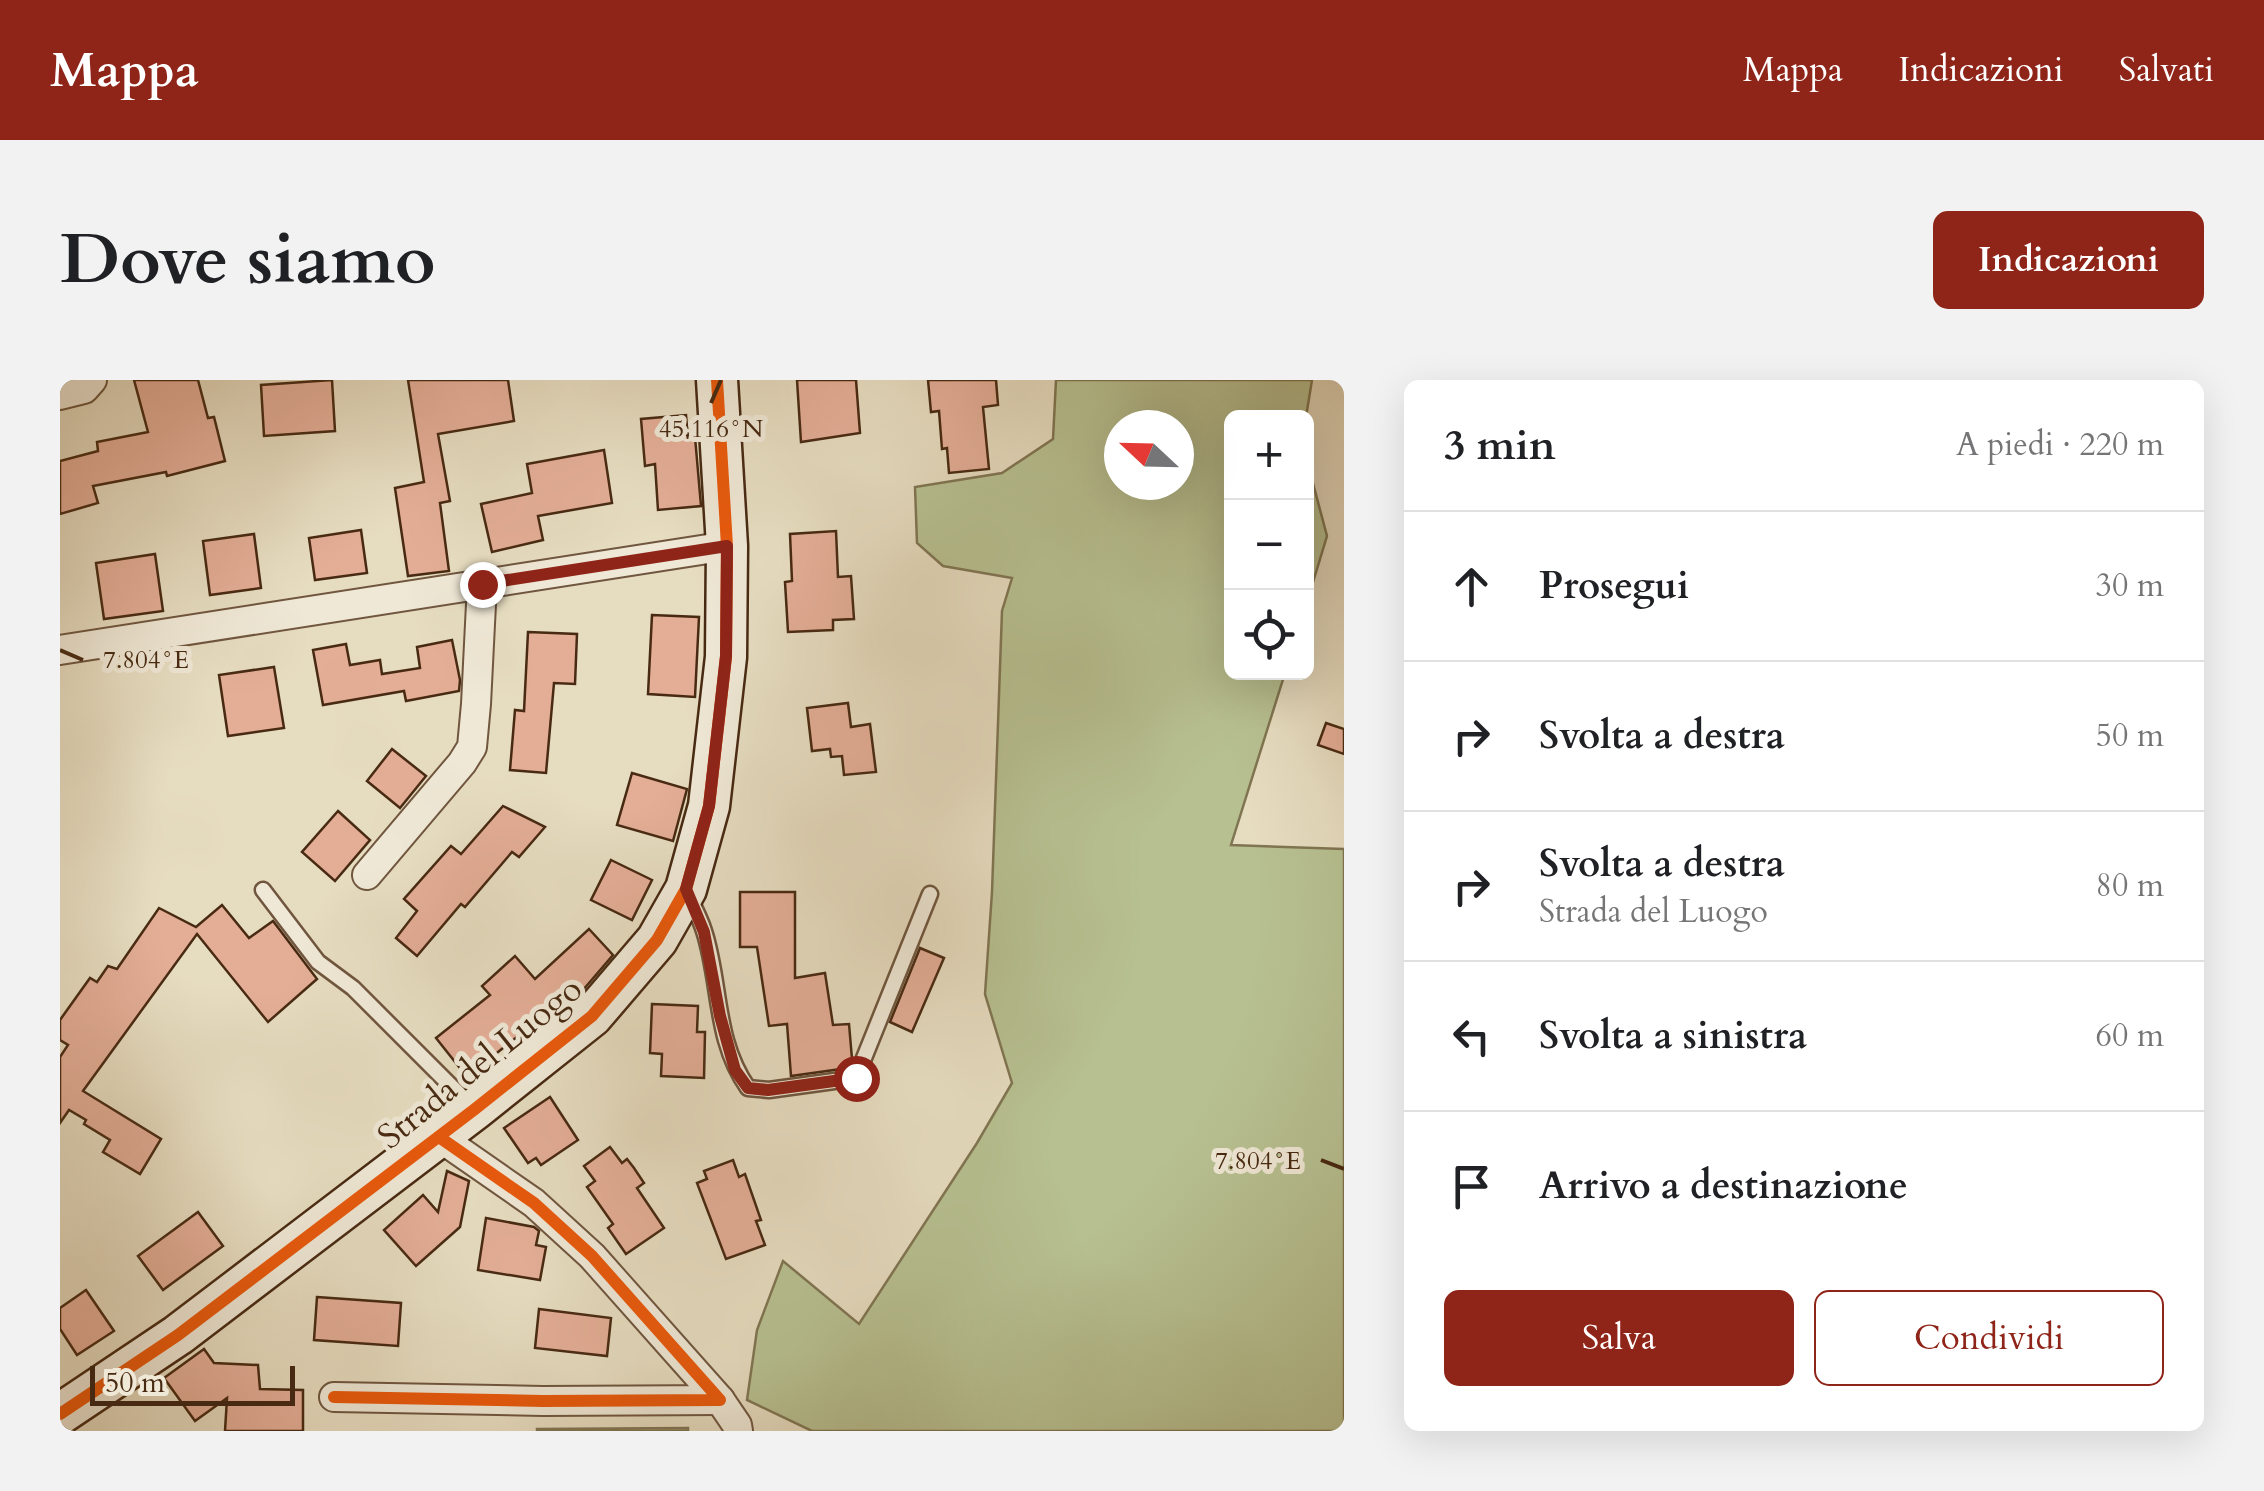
<!DOCTYPE html>
<html lang="it">
<meta charset="utf-8">
<style>
body{margin:0;font-family:Cardo,serif;background:#f2f2f2;color:#202124}
.controls{position:absolute;right:30px;top:30px;display:grid;overflow:hidden;border-radius:15px;box-shadow:0 10px 40px #0002}
.controls button{width:90px;height:90px;display:grid;place-items:center;padding:0;border:0;border-bottom:2px solid #e0e0e0;background:#fff;color:#202124;font:50px sans-serif}
.compass{position:absolute;left:1044px;top:30px;width:90px;height:90px;border-radius:50%;background:#fff;box-shadow:0 10px 40px #0002;rotate:292deg}
.scale{position:absolute;left:30px;bottom:25px;width:205px;box-sizing:border-box;padding-left:10px;border:5px solid #482a12;border-top:0;font-size:28px;line-height:35px;white-space:nowrap;color:#482a12;-webkit-text-stroke:8px #efe8d6;paint-order:stroke}
.stop{position:absolute;width:30px;height:30px;margin:-22px;border:8px solid #8f2418;border-radius:50%;background:#fff}
.stop.end{background:#8f2418;border-color:#fff;box-shadow:0 2px 10px #0008}
.list{margin:0;padding:0;list-style:none}
h2{display:flex;justify-content:space-between;align-items:center;height:130px;margin:0;padding:0 40px;font-size:42px}
h2 small{font-size:32px;font-weight:400;color:#757577}
.list li{display:grid;grid-template-columns:65px 1fr auto;gap:30px;align-items:center;box-sizing:border-box;height:150px;padding:0 40px;border-top:2px solid #e0e0e0}
.list b{display:block;font-size:38px;white-space:nowrap}
.list p{margin:0;font-size:32px;white-space:nowrap;color:#757577}
.list em{font-size:32px;font-style:normal;color:#757577}
.actions{display:flex;gap:20px;padding:30px 40px}
.actions a{flex:1;padding:22px 0;border:2px solid #8f2418;border-radius:15px;text-align:center;font-size:35px;color:#8f2418}
.actions .main{background:#8f2418;color:#fff}
.icon{flex:none;width:55px;height:55px;fill:none;stroke:currentColor;stroke-width:2;stroke-linecap:round;stroke-linejoin:round}
.map{position:relative;flex:none;width:1284px;height:1051px;overflow:hidden;border-radius:15px}
header{display:flex;align-items:center;gap:60px;box-sizing:border-box;height:140px;padding:0 50px;background:#8f2418;color:#fff}
header strong{font-size:48px}
nav{display:flex;gap:55px;margin-inline-start:auto;font-size:35px}
.intro{display:flex;align-items:center;justify-content:space-between;box-sizing:border-box;height:240px;padding:0 60px}
h1{margin:0;font-size:70px}
.button{padding:25px 45px;border-radius:15px;background:#8f2418;color:#fff;font-size:35px;font-weight:700}
main{display:flex;gap:60px;padding:0 60px}
aside{flex:1;background:#fff;border-radius:15px;box-shadow:0 10px 40px #0002}
.map>svg:first-child{display:block}
.green{fill:#b7c091;stroke:#807552;stroke-width:2.5;fill-rule:evenodd}
.building{fill:#e3ad96;stroke:#482a12;stroke-width:2.5}
.lines{fill:none;stroke-linecap:round;stroke-linejoin:round}
.lane-casing{stroke:#70563e;stroke-width:19}
.street-casing{stroke:#70563e;stroke-width:32}
.secondary-casing{stroke:#482a12;stroke-width:45}
.lane{stroke:#efe8d6;stroke-width:14}
.street{stroke:#efe8d6;stroke-width:28}
.secondary{stroke:#efe8d6;stroke-width:40}
.cycleway-casing{stroke:#efe8d6;stroke-width:19}
.cycleway{stroke:#e8590c;stroke-width:12}
.route{stroke:#8f2418;stroke-width:12}
.ticks{fill:none;stroke:#482a12;stroke-width:4}
.labels{text-anchor:middle;dominant-baseline:central;stroke-width:10;stroke-linejoin:round;paint-order:stroke}
.street-label{font-size:35px;fill:#482a12;stroke:#efe8d6}
.ticks-label{font-size:25px;text-anchor:middle;fill:#482a12;stroke:#efe8d6;stroke-width:10;stroke-linejoin:round;paint-order:stroke}
</style>
<header>
<strong>Mappa</strong>
<nav><a>Mappa</a><a>Indicazioni</a><a>Salvati</a></nav>
</header>
<div class="intro"><h1>Dove siamo</h1><a class="button">Indicazioni</a></div>
<main>
<div class="map">
<svg width="1284" height="1051" viewBox="0 0 1284 1051">
<rect width="100%" height="100%" fill="#e6dcc0"/>
<filter id="stains"><feTurbulence type="fractalNoise" baseFrequency=".002" numOctaves="4"/><feColorMatrix values="0 0 0 0 .2 0 0 0 0 .09 0 0 0 0 .02 0 0 0 .5 -.17"/></filter>
<radialGradient id="worn" r=".72"><stop offset=".6" stop-color="#630" stop-opacity="0"/><stop offset="1" stop-color="#630" stop-opacity=".3"/></radialGradient>
<g class="green">
<path d="M996 0H1252L1246 37 1172 38V292L1225 293 1171 465 1284 469V1051H752L687 1020 697 950 723 881 799 944 917 763 952 703 925 614 932 512 942 231 952 198 883 186 857 163 855 107 942 93 993 59ZM1119 45V105H1059V45Z"/>
<polygon points="1246,77 1267,156 1247,222 1246,222"/>
<polygon points="628,1048 628,1051 477,1051 477,1049"/>
</g>
<g class="building">
<polygon points="74,0 138,0 148,38 154,37 165,81 107,96 106,92 33,106 38,123 0,134 0,81 38,71 37,62 88,52"/>
<polygon points="272,0 275,51 204,56 201,5"/>
<polygon points="348,0 448,0 454,41 378,54 390,121 380,123 389,191 348,196 335,108 364,102"/>
<polygon points="737,0 796,0 800,53 741,62"/>
<polygon points="868,0 936,0 938,25 923,27 929,89 889,93 887,68 882,69 879,31 871,32"/>
<polygon points="626,35 628,58 635,57 641,126 598,130 595,84 585,86 581,39"/>
<polygon points="544,70 552,123 478,136 483,160 432,172 421,124 472,113 467,84"/>
<polygon points="301,150 307,193 255,200 249,158"/>
<polygon points="776,151 778,197 791,196 794,239 773,240 773,250 728,252 725,202 732,201 730,154"/>
<polygon points="194,154 201,208 150,215 143,161"/>
<polygon points="95,174 103,231 44,239 36,183"/>
<polygon points="592,235 639,237 635,317 588,314"/>
<polygon points="468,252 517,254 515,304 494,303 486,393 450,390 455,330 464,331"/>
<polygon points="392,260 400,300 399,311 346,321 344,311 263,325 253,270 286,264 290,285 320,280 322,294 360,288 357,267"/>
<polygon points="214,287 224,348 168,356 159,295"/>
<polygon points="788,323 791,347 810,344 816,392 784,395 782,376 771,377 770,369 752,371 747,328"/>
<polygon points="1266,343 1284,349 1284,374 1258,365"/>
<polygon points="332,369 366,396 340,428 307,401"/>
<polygon points="572,393 627,409 613,461 557,445"/>
<polygon points="443,426 485,447 459,477 452,472 405,527 401,524 357,576 336,558 357,531 344,519 391,466 401,474"/>
<polygon points="278,431 310,460 275,501 242,472"/>
<polygon points="551,480 592,500 572,540 531,520"/>
<polygon points="680,512 735,512 735,598 765,593 773,645 789,644 792,679 788,688 731,696 727,644 709,646 697,567 680,567"/>
<polygon points="162,525 189,558 213,541 257,599 208,642 137,554 23,711 101,759 80,794 43,772 50,760 24,744 26,740 9,730 0,743 0,677 8,665 0,660 0,640 30,598 37,602 48,586 57,589 99,528 136,547"/>
<polygon points="529,549 553,575 523,610 517,604 468,648 407,697 376,658 430,615 422,606 455,576 475,599"/>
<polygon points="860,568 884,578 852,652 830,642"/>
<polygon points="592,624 638,626 637,652 645,652 644,698 601,696 602,674 590,673"/>
<polygon points="490,717 518,760 481,785 476,778 468,783 444,748"/>
<polygon points="550,767 562,783 567,779 574,788 584,803 577,808 604,848 566,874 548,848 553,844 527,807 535,801 524,786"/>
<polygon points="673,780 679,797 685,794 701,840 696,841 705,865 666,879 637,803 647,799 644,791"/>
<polygon points="387,791 409,801 400,847 356,886 324,850 363,815 378,832"/>
<polygon points="138,832 163,866 103,910 78,876"/>
<polygon points="426,838 474,847 479,851 476,865 486,867 480,900 418,890"/>
<polygon points="26,910 54,951 17,975 0,949 0,928"/>
<polygon points="257,917 341,923 338,966 254,960"/>
<polygon points="479,929 551,938 547,976 475,968"/>
<polygon points="144,969 154,983 198,985 200,1009 243,1010 243,1051 165,1051 167,1018 135,1041 104,998"/>
</g>
<g class="lines">
<g class="lane-casing">
<g id="lane">
<polyline points="203,510 258,582 293,608 410,725"/>
<path d="M628 514C633 526 640 538 644 551 661 603 654 660 688 708L709 710 796 698 870 514"/>
</g>
</g>
<g class="street-casing">
<g id="street">
<polyline points="0,15 24,9 32,0"/>
<polyline points="0,270 667,166"/>
<polyline points="307,495 402,383 412,367 416,324 422,204"/>
<polyline points="274,1017 483,1021 660,1020 532,876 474,823 379,757"/>
<polyline points="660,1020 677,1045 678,1051"/>
</g>
</g>
<g class="secondary-casing">
<polyline id="secondary" points="0,1034 118,955 415,729 532,636 597,560 626,509 649,426 666,277 667,166 657,0"/>
</g>
<use href="#lane" class="lane"/>
<use href="#street" class="street"/>
<use href="#secondary" class="secondary"/>
<g class="cycleway-casing">
<g id="cycleway">
<polyline points="274,1017 483,1021 660,1020 532,876 474,823 379,757"/>
<polyline points="0,1034 118,955 415,729 532,636 597,560 626,509 649,426 666,277 667,166 657,0"/>
</g>
</g>
<use href="#cycleway" class="cycleway"/>
</g>
<g class="lines">
<polyline class="route" points="422,204 667,166 666,276 649,426 626,509 644,552 660,636 675,690 688,708 708,710 796,698"/>
</g>
<path class="ticks" d="M651 23 661 0M0 270 23 280M1261 780 1284 789"/>
<g class="labels">
<g class="street-label">
<text transform="translate(420 683) rotate(-39)">Strada del Luogo</text>
</g>
</g>
<g class="ticks-label">
<text x="651" y="57">45.116°N</text>
<text x="86" y="288">7.804°E</text>
<text x="1198" y="789">7.804°E</text>
</g>
<rect width="100%" height="100%" filter="url(#stains)"/>
<rect width="100%" height="100%" fill="url(#worn)"/>
</svg>
<div class="controls">
<button>+</button>
<button>−</button>
<button><svg class="icon" aria-label="locate" viewBox="0 0 24 24"><circle cx="12" cy="12" r="6"/><path d="M12 2v4M12 18v4M2 12h4M18 12h4"/></svg></button>
</div>
<svg class="compass" viewBox="-18 -18 36 36"><path d="M0-13l5 13h-10z" fill="#e53935"/><path d="M0 13l5-13h-10z" fill="#757577"/></svg>
<div class="scale">50 m</div>
<div class="stop" style="left:796px;top:698px"></div>
<div class="stop end" style="left:422px;top:204px"></div>
</div>
<aside>
<h2>3 min<small>A piedi · 220 m</small></h2>
<ul class="list">
<li><svg class="icon" aria-label="ahead" viewBox="0 0 24 24"><path d="M12 20V5M6 11l6-6 6 6"/></svg><div><b>Prosegui</b></div><em>30 m</em></li>
<li><svg class="icon" aria-label="right" viewBox="0 0 24 24"><path d="M7 20v-9h11M14 6l5 5-5 5"/></svg><div><b>Svolta a destra</b></div><em>50 m</em></li>
<li><svg class="icon" aria-label="right" viewBox="0 0 24 24"><path d="M7 20v-9h11M14 6l5 5-5 5"/></svg><div><b>Svolta a destra</b><p>Strada del Luogo</p></div><em>80 m</em></li>
<li><svg class="icon" aria-label="left" viewBox="0 0 24 24"><path d="M17 20v-9H6M10 6l-5 5 5 5"/></svg><div><b>Svolta a sinistra</b></div><em>60 m</em></li>
<li><svg class="icon" aria-label="arrive" viewBox="0 0 24 24"><path d="M6 21V4h12l-3 4 3 4H6"/></svg><div><b>Arrivo a destinazione</b></div></li>
</ul>
<div class="actions"><a class="main">Salva</a><a>Condividi</a></div>
</aside>
</main>
